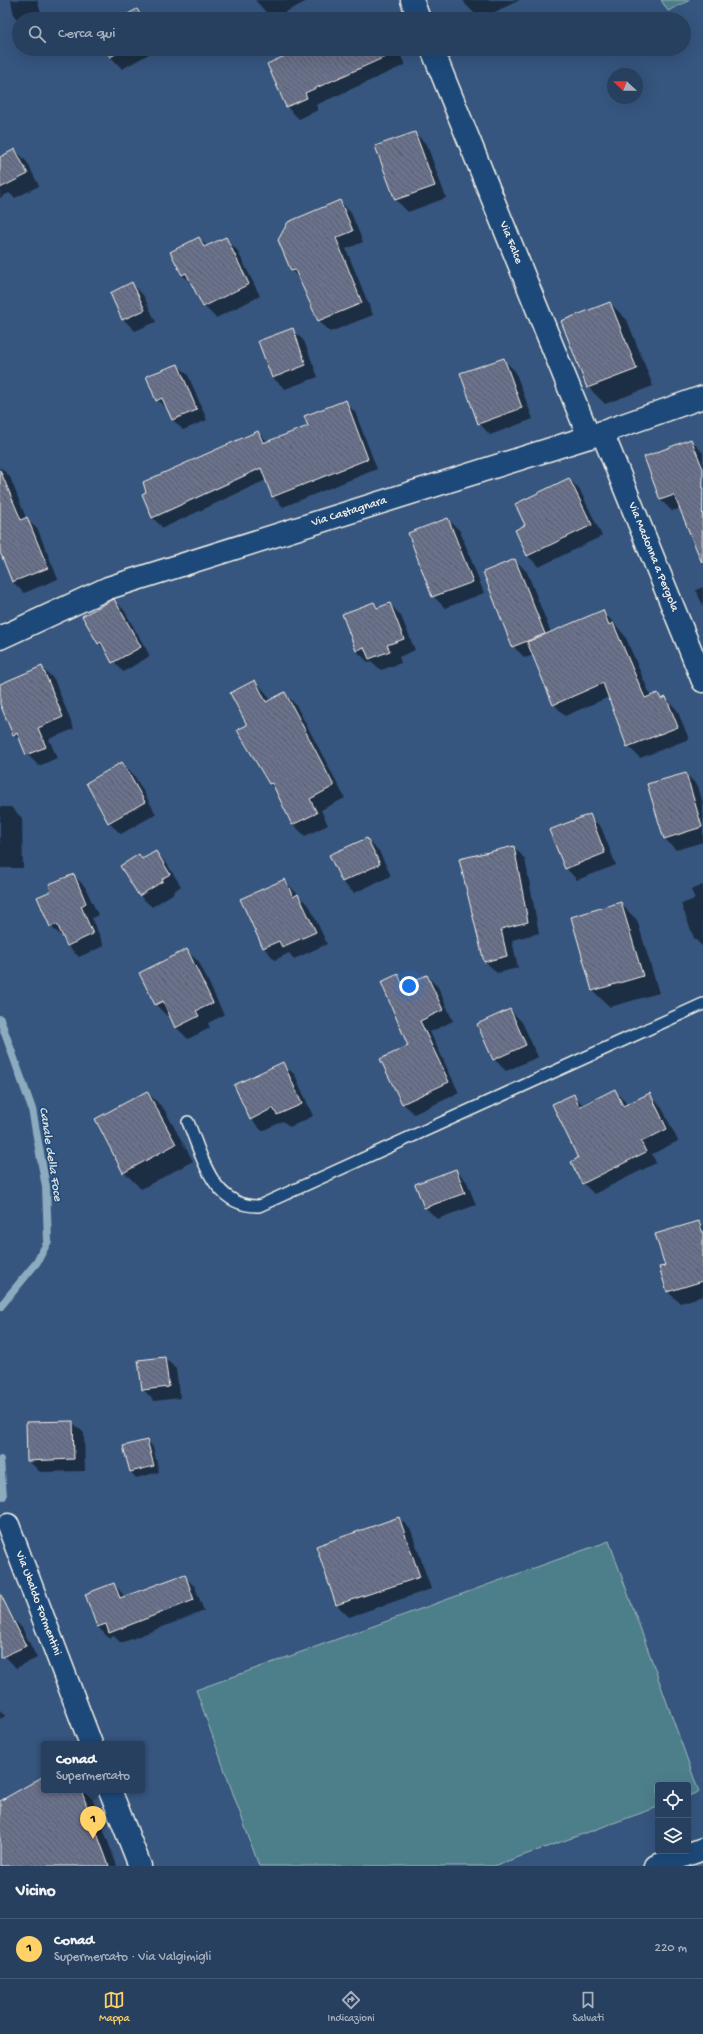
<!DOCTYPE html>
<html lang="it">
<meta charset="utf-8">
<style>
body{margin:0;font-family:"Gochi Hand",sans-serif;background:#344b68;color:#f1f3f6}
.controls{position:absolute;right:12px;bottom:12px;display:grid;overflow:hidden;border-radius:4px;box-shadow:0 4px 16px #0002}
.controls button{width:36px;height:36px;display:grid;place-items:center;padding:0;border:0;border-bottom:1px solid #445974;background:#28405f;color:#f1f3f6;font:20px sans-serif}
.compass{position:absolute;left:607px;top:68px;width:36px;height:36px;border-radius:50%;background:#28405f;box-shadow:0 4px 16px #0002;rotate:292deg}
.you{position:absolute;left:409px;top:986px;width:14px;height:14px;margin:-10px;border:3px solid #fff;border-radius:50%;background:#1a73e8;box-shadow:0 0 0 6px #1a73e833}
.badge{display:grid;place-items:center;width:26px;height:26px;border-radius:50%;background:#ffd166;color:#111;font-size:13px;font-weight:700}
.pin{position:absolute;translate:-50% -33px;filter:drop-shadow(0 1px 2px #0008)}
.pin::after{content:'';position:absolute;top:21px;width:14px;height:12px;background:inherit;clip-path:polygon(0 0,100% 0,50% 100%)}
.popup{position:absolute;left:41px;top:1741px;width:104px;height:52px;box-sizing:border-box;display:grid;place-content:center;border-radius:4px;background:#28405f;filter:drop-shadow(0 1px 3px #0005);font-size:13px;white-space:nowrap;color:#a5afbd}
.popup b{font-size:15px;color:#f1f3f6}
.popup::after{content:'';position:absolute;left:50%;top:100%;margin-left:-8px;border:8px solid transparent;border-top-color:#28405f}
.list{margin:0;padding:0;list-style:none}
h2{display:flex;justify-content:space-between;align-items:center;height:52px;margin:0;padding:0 16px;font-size:17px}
h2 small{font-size:13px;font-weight:400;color:#a5afbd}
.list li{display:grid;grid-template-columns:26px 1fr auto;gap:12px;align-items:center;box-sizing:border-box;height:60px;padding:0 16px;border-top:1px solid #445974}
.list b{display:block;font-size:15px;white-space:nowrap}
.list p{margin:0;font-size:13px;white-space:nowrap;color:#a5afbd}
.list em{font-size:13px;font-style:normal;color:#a5afbd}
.icon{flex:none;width:22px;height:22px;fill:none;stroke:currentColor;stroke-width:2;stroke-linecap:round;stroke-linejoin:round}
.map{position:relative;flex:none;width:703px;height:1866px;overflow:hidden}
.search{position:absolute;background:#28405f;box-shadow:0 4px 16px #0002;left:12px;right:12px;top:12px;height:44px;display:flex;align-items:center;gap:10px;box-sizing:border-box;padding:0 14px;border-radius:22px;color:#a5afbd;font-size:15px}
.sheet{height:112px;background:#28405f}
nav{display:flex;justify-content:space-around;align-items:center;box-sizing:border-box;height:56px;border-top:1px solid #445974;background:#28405f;font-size:11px;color:#a5afbd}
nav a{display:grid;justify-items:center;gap:2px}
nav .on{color:#ffd166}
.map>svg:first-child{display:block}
.green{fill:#4d7f8b;stroke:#a0b8ba}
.shadow{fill:#0007;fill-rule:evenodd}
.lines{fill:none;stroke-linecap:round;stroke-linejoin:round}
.stream{stroke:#8cabbe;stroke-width:8}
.building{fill:url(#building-back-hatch);stroke:#f4f1e8}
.lane-casing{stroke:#f4f1e8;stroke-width:14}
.street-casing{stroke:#f4f1e8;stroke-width:25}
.secondary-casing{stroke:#f4f1e8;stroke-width:25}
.lane{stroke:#1f4a7a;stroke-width:11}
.street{stroke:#1f4a7a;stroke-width:22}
.secondary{stroke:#1f4a7a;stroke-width:22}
.labels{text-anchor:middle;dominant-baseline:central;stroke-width:3;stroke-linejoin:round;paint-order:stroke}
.street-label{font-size:12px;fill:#f4f1e8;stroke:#1f4a7a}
.water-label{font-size:13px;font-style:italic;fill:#dae0de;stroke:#1f4a7a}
</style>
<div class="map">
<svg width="703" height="1866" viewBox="0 0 703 1866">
<defs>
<pattern id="building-back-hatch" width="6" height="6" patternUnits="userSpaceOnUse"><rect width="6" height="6" fill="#6a728c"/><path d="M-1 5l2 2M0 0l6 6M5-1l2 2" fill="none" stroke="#5a5d69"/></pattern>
</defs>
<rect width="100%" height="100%" fill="#36567f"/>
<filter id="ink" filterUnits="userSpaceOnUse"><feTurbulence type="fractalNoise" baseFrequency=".025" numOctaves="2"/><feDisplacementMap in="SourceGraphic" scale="8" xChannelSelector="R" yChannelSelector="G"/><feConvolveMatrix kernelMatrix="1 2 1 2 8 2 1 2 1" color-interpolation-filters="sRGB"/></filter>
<g filter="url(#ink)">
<g class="green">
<polygon points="661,0 690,0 668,11"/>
<polygon points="609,1541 699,1792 688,1796 688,1785 658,1785 658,1807 494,1866 259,1866 196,1690"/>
</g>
<g class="shadow">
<polygon points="11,0 37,0 41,13 19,20 14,16"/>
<polygon points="255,0 309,0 272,19"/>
<polygon points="463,0 520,0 480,19 466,5"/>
<polygon points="137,10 146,19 121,19"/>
<polygon points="374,12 381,19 359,19"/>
<polygon points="106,49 158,49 122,69 111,57"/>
<polygon points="303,49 398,49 405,65 316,105 318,110 299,119 287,107 269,64"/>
<polygon points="415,133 427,145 446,198 408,212 396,200 377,147"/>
<polygon points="15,150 27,162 39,186 15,198 9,193 0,198 0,158"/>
<polygon points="340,201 351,213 363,242 346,249 373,315 330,332 319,321 300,279 292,271 279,240"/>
<polygon points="199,238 208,247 225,238 237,250 260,296 216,318 204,306 194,286 182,275"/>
<polygon points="131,283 143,295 156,322 135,331 123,319"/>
<polygon points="610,303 627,320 653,386 605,404 588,387"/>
<polygon points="292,329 304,341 318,377 285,389 273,378"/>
<polygon points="503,359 515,371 533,419 490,435 479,423"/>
<polygon points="178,365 188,375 207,420 183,430 172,419 169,410 157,400"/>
<path d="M345 402 355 412 377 469 283 507 273 496 266 480 163 528 153 518 258 432 268 442 309 426ZM265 465 266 467 156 517V515Z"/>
<polygon points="691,440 703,453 702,544 681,508 672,511 661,500 645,458"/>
<polygon points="0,467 10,477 26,518 38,530 58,579 24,593 13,582 0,549"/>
<polygon points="569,479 580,490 602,536 539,567 528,556 516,530 526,525"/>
<polygon points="448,519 460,531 484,593 445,608 433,596"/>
<polygon points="515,560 527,572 551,633 603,612 614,623 625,636 651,697 658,694 663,700 666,698 677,710 689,739 640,758 628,746 609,697 565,716 554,704 533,655 525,658 513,646"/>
<polygon points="703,587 703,606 696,590"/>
<polygon points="114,600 124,610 150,656 123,672 99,643"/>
<polygon points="374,603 379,608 390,604 401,616 415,650 399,657 401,663 381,670 371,661 368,662 356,650"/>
<polygon points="42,668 54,679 74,729 49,739 57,758 39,766 27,754 22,743 14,734 0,702 0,685"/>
<polygon points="255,681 266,693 271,701 285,693 296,705 345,798 321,810 328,825 305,836 293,824 276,790 270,784 238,731 248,726"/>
<polygon points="122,763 134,775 156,814 121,834 109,823 87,783"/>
<polygon points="686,774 698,786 703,804 703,842 676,850 664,838"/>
<polygon points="0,807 11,807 22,818 23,868 0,868"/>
<polygon points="589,816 601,827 616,865 577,880 566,868"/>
<polygon points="367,839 379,851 391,876 354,893 342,882"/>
<polygon points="514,847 525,859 539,933 512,940 518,968 497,973 485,961"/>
<polygon points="155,852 167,864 181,886 173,892 174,893 152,907 140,896 121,866 139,855 143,860"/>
<polygon points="74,875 85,887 98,915 92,918 104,946 79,957 67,945 64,938 51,927 38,897 52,891"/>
<polygon points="284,880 310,907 327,944 294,959 289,953 275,960 264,948 242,899"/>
<polygon points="703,885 703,947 694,938 681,904 695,899 691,890"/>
<polygon points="620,903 637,920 659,993 610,1007 592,990"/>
<polygon points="187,951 199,962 224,1015 208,1023 210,1028 188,1039 176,1027 170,1014 167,1016 155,1004"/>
<polygon points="398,975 408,985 427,976 438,987 453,1021 430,1032 459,1093 414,1114 403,1103 409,1046"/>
<polygon points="510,1010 522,1022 538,1057 506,1071 494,1059 478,1024"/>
<polygon points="283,1064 295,1075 313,1116 290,1127 283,1121 262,1131 251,1119"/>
<polygon points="615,1091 628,1105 649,1094 661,1106 678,1141 652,1154 656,1163 594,1194 583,1183 573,1095 584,1106"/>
<polygon points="147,1092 164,1109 193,1161 141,1189 124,1172"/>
<polygon points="456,1170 467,1182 476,1205 437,1219 425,1207"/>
<polygon points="699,1222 703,1226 703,1296 680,1303 668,1292 666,1266"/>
<polygon points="165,1358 176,1369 180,1398 154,1401 143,1389"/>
<polygon points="72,1422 84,1433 85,1471 40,1472 28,1460"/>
<polygon points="147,1441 153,1447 159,1472 136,1478 131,1472"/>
<polygon points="399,1518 411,1530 431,1589 349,1617 337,1605 317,1546"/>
<polygon points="184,1576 195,1587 204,1611 121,1643 114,1636 109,1638 98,1627 86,1594 114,1584 125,1597"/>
<polygon points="10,1616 22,1628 37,1658 16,1668 5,1656 0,1647 0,1621"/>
<polygon points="0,1710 5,1716 0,1719"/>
<polygon points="44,1777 44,1790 89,1790 117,1866 0,1866 0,1802"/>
</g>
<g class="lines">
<g class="stream">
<polyline points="0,1019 32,1109 46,1187 48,1241 37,1262 0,1307"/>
<polyline points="0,1460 3,1496"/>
</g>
</g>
<g class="building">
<polygon points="137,9 143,19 119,19"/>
<polygon points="105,49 125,49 110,57"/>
<polygon points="300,49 392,49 394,53 305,93 307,98 286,107 267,64"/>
<polygon points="415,132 435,186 395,200 375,146"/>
<polygon points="15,149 28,174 0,188 0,157"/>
<polygon points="340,200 353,231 336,238 362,303 318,321 295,270 291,271 278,240 288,222"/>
<polygon points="199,237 204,247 226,237 249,284 203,307 186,273 182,275 170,252"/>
<polygon points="132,282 145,310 122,320 110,293"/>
<polygon points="610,302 637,369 587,388 561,321"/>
<polygon points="293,328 306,365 272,378 258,341"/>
<polygon points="504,358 522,408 478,424 460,373"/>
<polygon points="178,364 197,410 172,420 162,398 156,401 146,376"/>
<polygon points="346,400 368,459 272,497 261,468 152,518 142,494 146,492 143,482 258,431 263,443 308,426 304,416"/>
<polygon points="691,439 703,469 702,563 674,495 660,500 644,457"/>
<polygon points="0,470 21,520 27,517 48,568 12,582 0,552"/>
<polygon points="569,478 592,525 527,556 515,530 525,525 515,504"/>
<polygon points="448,518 473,582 432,597 408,533"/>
<polygon points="515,559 545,634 512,647 483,572"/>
<polygon points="114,599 141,647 112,663 101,642 98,644 82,616"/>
<polygon points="374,602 377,608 390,603 404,639 387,645 390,651 369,659 364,647 356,651 342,614"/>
<polygon points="603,610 609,625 613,623 645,698 658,693 661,699 666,697 678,727 627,747 603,683 553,705 527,642"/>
<polygon points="42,666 63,717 38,728 46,747 26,755 17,733 13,735 0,704 0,684"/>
<polygon points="255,680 266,702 285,692 334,786 310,799 317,813 292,825 272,783 269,784 237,730 247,725 230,693"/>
<polygon points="122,762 145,802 108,823 86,783"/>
<polygon points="686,773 702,827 664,839 647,784"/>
<polygon points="590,814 605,853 565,869 549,830"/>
<polygon points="367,838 380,864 342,882 329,855"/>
<polygon points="514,846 528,922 501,929 507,956 484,962 459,859"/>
<polygon points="156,851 170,874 162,879 163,881 139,896 120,866 139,854 142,859"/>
<polygon points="74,874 86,903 81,906 93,934 67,946 57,924 50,927 37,897 51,891 49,884"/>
<polygon points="285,879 293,897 298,894 316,932 282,947 279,941 263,948 240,899"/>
<polygon points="621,902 643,976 592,991 571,917"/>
<polygon points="187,949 213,1003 196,1011 199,1016 175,1028 163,1001 155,1005 139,973"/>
<polygon points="398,974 403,985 427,975 443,1010 420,1021 449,1082 402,1104 380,1059 408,1046 381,982"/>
<polygon points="510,1009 526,1045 493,1060 477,1024"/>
<polygon points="283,1062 302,1104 277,1115 273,1108 250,1120 234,1085"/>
<polygon points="615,1089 623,1106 650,1093 667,1129 641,1142 646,1152 582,1184 571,1162 578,1158 552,1104 574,1094 579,1107"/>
<polygon points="147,1091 176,1144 123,1173 95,1119"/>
<polygon points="456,1169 465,1193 424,1208 415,1184"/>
<polygon points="699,1221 703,1234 703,1281 667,1292 659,1267 665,1266 655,1234"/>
<polygon points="165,1357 169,1387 142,1390 138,1360"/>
<polygon points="73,1421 74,1459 27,1461 26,1422"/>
<polygon points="147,1440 154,1466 130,1472 123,1446"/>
<polygon points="399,1517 420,1577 336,1605 316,1546"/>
<polygon points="185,1574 194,1600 109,1633 106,1624 97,1627 85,1594 114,1583 120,1598"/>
<polygon points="0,1593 26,1646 0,1658"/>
<polygon points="44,1776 44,1790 81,1790 109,1866 0,1866 0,1801"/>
</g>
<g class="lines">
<g class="lane-casing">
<path id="lane" d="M188 1122C203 1157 212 1207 259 1206L703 1004"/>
</g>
<g class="street-casing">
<g id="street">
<polyline points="412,0 419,19"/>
<path id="s1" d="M432 49 589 437"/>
<path id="s2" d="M602 432 703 681"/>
<path id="s3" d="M0 638 108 588 589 437 703 397"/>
<polyline points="656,1866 703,1849"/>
</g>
</g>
<g class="secondary-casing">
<g id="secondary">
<path id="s4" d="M8 1525 91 1744"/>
<polyline points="110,1790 140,1866"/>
</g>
</g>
<use href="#lane" class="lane"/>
<use href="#street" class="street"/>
<use href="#secondary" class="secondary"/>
</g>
</g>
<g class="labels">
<g class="street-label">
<text stroke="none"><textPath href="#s1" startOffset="209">Via Falce</textPath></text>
<text stroke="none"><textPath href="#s3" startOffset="372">Via Castagnara</textPath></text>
<text stroke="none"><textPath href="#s2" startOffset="135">Via Madonna a Pergola</textPath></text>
<text stroke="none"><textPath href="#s4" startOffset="84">Via Ubaldo Formentini</textPath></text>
</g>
<g class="water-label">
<text transform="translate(50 1154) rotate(81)">Canale della Foce</text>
</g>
</g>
</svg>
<div class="controls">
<button><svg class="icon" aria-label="locate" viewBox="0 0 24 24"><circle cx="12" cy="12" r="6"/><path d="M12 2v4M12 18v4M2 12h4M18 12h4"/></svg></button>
<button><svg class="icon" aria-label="layers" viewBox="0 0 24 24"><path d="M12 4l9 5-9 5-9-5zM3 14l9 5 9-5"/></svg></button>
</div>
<svg class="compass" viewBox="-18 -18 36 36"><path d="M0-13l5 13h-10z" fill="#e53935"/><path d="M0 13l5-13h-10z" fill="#a5afbd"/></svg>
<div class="you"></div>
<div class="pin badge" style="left:93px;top:1839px">1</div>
<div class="popup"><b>Conad</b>Supermercato</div>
<div class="search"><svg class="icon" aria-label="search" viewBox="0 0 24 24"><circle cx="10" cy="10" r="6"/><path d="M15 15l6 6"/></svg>Cerca qui</div>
</div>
<section class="sheet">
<h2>Vicino<small></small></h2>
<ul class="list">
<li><span class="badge">1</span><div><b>Conad</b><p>Supermercato · Via Valgimigli</p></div><em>220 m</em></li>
</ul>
</section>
<nav>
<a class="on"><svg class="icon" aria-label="map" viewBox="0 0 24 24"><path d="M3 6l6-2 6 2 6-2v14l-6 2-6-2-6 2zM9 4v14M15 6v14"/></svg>Mappa</a>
<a><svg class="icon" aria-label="directions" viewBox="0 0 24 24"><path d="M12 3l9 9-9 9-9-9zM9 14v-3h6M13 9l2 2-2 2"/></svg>Indicazioni</a>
<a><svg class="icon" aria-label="saved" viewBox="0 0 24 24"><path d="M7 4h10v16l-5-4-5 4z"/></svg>Salvati</a>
</nav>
